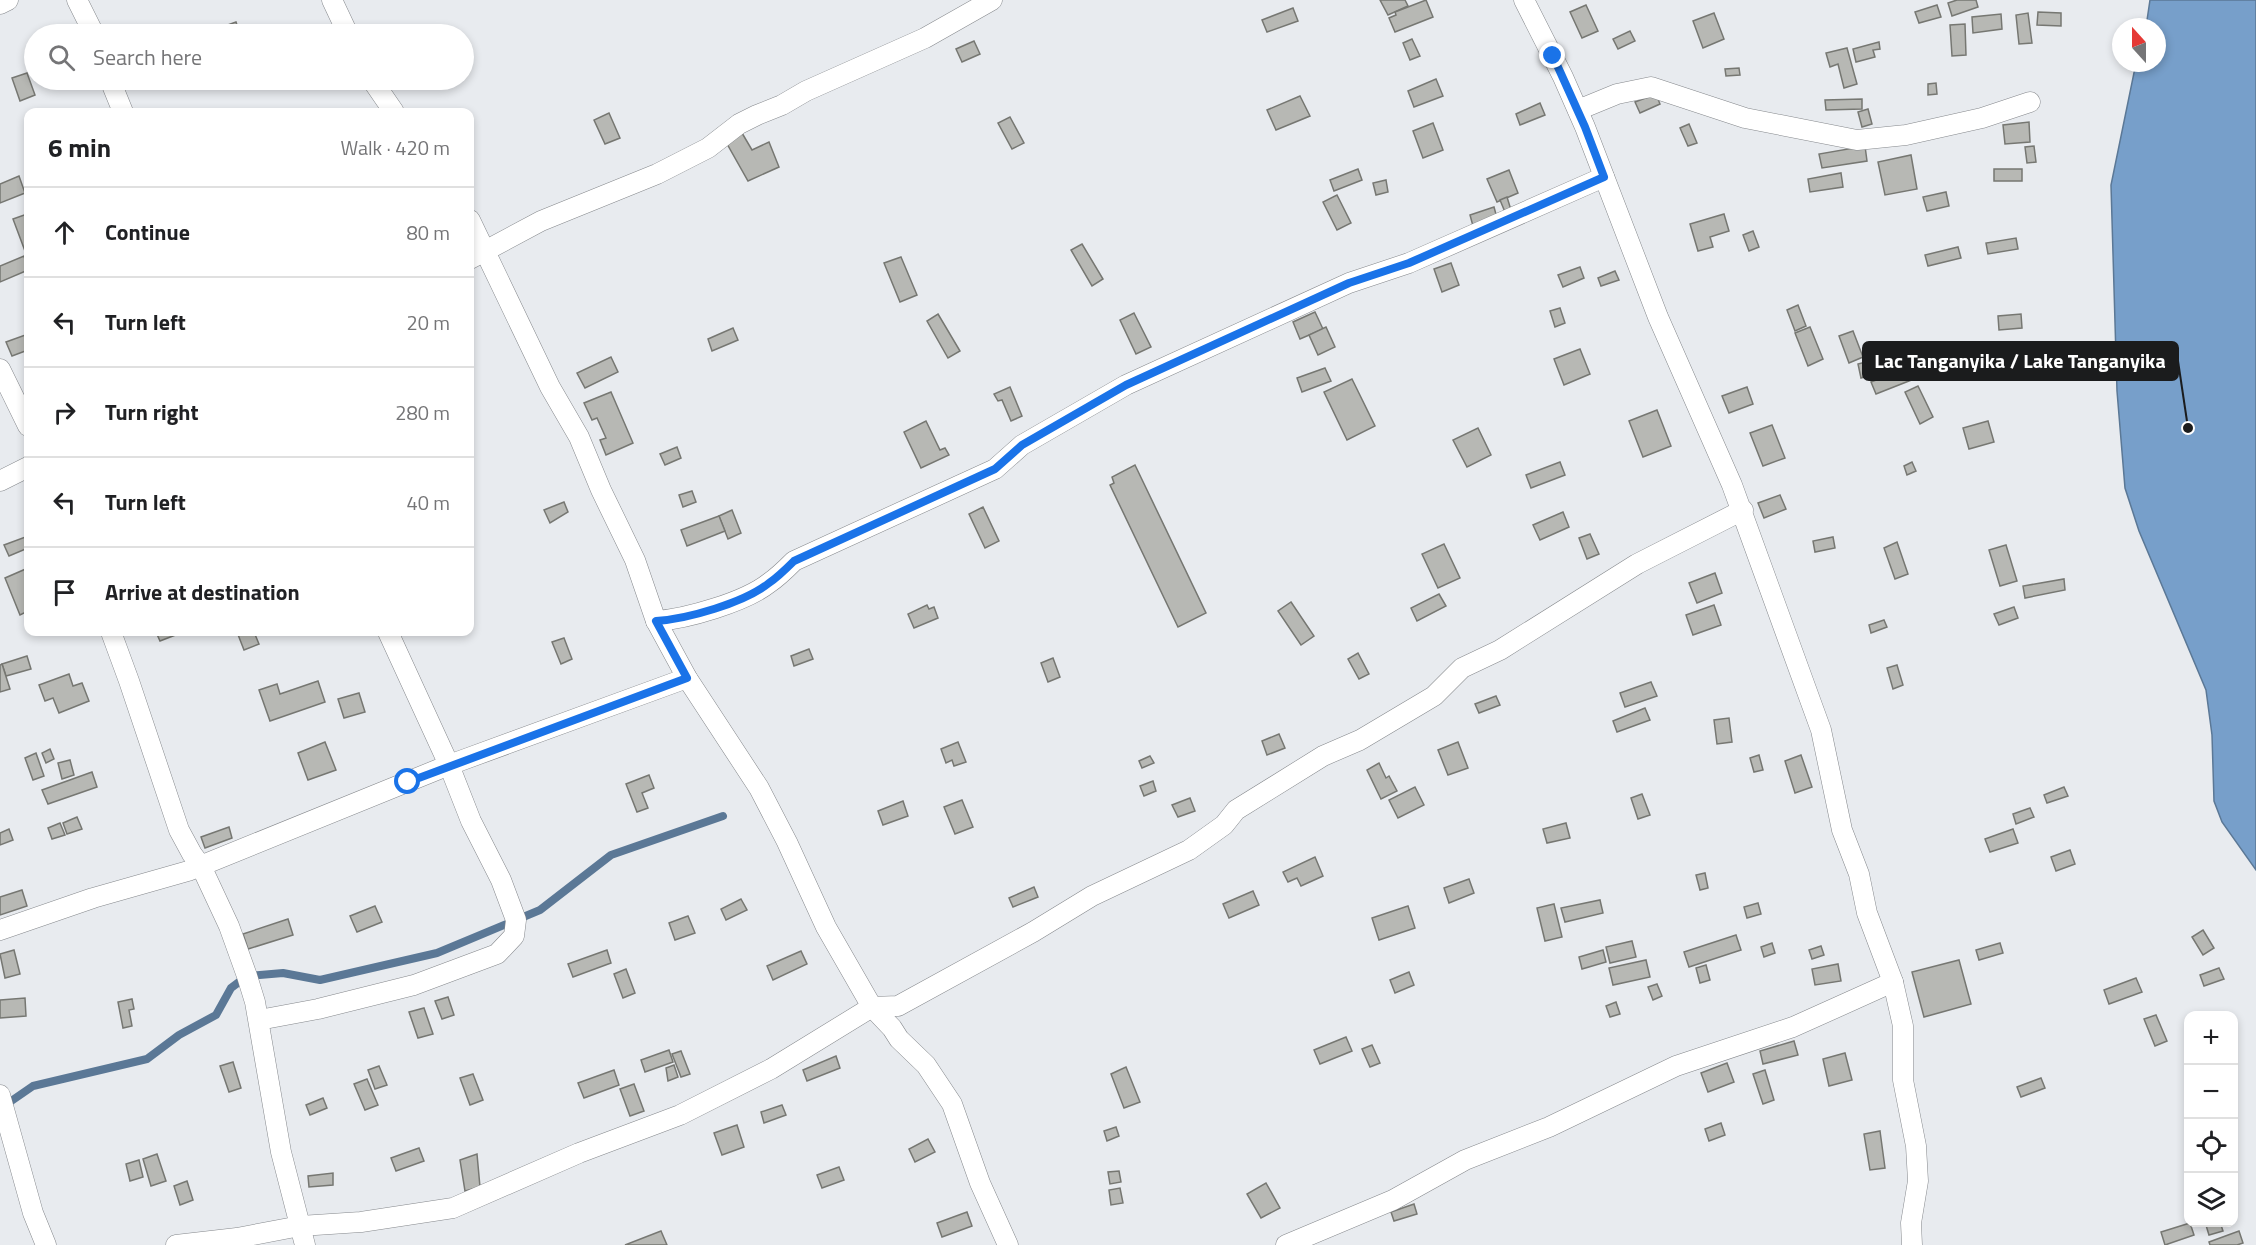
<!DOCTYPE html>
<meta charset="utf-8">
<style>
body{margin:0;font-family:"Titillium Web",sans-serif;background:#f2f2f2;color:#202124}
.controls{position:absolute;right:18px;bottom:18px;display:grid;overflow:hidden;border-radius:12px;box-shadow:0 3px 9px #0003}
.controls button{width:54px;height:54px;display:grid;place-items:center;padding:0;border:0;border-bottom:2px solid #e0e0e0;background:#fff;color:#202124;font:30px sans-serif}
.compass{position:absolute;left:2112px;top:18px;width:54px;height:54px;border-radius:50%;background:#fff;box-shadow:0 3px 9px #0003;rotate:339deg}
.stop{position:absolute;width:18px;height:18px;margin:-14px;border:4px solid #1a73e8;border-radius:50%;background:#fff}
.stop.end{background:#1a73e8;border-color:#fff;box-shadow:0 2px 6px #0008}
.list{margin:0;padding:0;list-style:none}
h2{display:flex;justify-content:space-between;align-items:center;height:78px;margin:0;padding:0 24px;font-size:26px}
h2 small{font-size:20px;font-weight:400;color:#757577}
.list li{display:grid;grid-template-columns:39px 1fr auto;gap:18px;align-items:center;box-sizing:border-box;height:90px;padding:0 24px;border-top:2px solid #e0e0e0}
.list b{display:block;font-size:22px;white-space:nowrap}
.list em{font-size:20px;font-style:normal;color:#757577}
.icon{flex:none;width:33px;height:33px;fill:none;stroke:currentColor;stroke-width:2;stroke-linecap:round;stroke-linejoin:round}
.map{position:relative;flex:none;width:2256px;height:1245px;overflow:hidden}
.search{position:absolute;background:#fff;box-shadow:0 3px 9px #0003;left:24px;top:24px;width:450px;height:66px;display:flex;align-items:center;gap:15px;box-sizing:border-box;padding:0 21px;border-radius:33px;color:#757577;font-size:22px}
.panel{position:absolute;background:#fff;box-shadow:0 3px 9px #0003;left:24px;top:108px;width:450px;height:528px;border-radius:12px}
.map>svg:first-child{display:block}
.water{fill:#779fca;stroke:#5b7896;stroke-width:1.5}
.lines{fill:none;stroke-linecap:round;stroke-linejoin:round}
.stream{stroke:#5b7896;stroke-width:8}
.building{fill:#b7b8b4;stroke:#767772;stroke-width:1.5}
.minor-casing{stroke:#85888c;stroke-width:21}
.minor{stroke:#fff;stroke-width:20}
.route{stroke:#1a73e8;stroke-width:8}
.leader{fill:none;stroke:#1b1c1d;stroke-width:2}
.callout-dot{fill:#1b1c1d;stroke:#fff;stroke-width:2}
.callout{fill:#1b1c1d;stroke:#1b1c1d;stroke-width:2}
.callout-label{font-size:20px;text-anchor:middle;font-weight:bold;fill:#fff}
</style>
<div class="map">
<svg width="2256" height="1245" viewBox="0 0 2256 1245">
<rect width="100%" height="100%" fill="#e8ebef"/>
<polygon class="water" points="2150,0 2256,0 2256,870 2222,822 2214,801 2212,735 2206,690 2139,531 2125,488 2117,391 2111,185 2136,63 2157,63 2157,27 2146,27"/>
<g class="lines">
<polyline class="stream" points="4,1106 33,1086 147,1059 179,1035 216,1015 231,988 247,976 283,973 320,980 437,953 540,910 611,855 723,816"/>
</g>
<g class="building">
<polygon points="1380,0 1405,0 1408,6 1388,15"/>
<polygon points="1426,0 1433,17 1395,32 1389,18 1396,15 1395,12"/>
<polygon points="1957,0 1976,0 1978,7 1952,16 1948,3"/>
<polygon points="1586,5 1598,31 1582,38 1570,12"/>
<polygon points="1937,5 1941,17 1919,23 1915,12"/>
<polygon points="1293,8 1298,21 1267,32 1262,20"/>
<polygon points="2038,12 2061,13 2061,26 2037,25"/>
<polygon points="1714,13 1724,39 1703,48 1693,21"/>
<polygon points="2028,13 2032,43 2019,44 2016,15"/>
<polygon points="2001,14 2002,29 1973,33 1972,17"/>
<polygon points="236,22 240,34 228,34 225,26"/>
<polygon points="1965,24 1966,55 1952,56 1950,25"/>
<polygon points="1630,31 1635,41 1618,49 1613,39"/>
<polygon points="1412,39 1420,56 1410,60 1403,43"/>
<polygon points="974,41 980,54 962,62 956,49"/>
<polygon points="1879,42 1880,49 1873,50 1875,57 1856,62 1853,49"/>
<polygon points="1847,48 1857,84 1844,88 1838,64 1830,67 1826,53"/>
<polygon points="1739,68 1740,75 1726,76 1725,69"/>
<polygon points="27,73 35,95 20,101 12,78"/>
<polygon points="1436,79 1443,96 1414,107 1408,91"/>
<polygon points="1936,83 1937,94 1928,95 1928,84"/>
<polygon points="1656,94 1660,104 1640,113 1635,102"/>
<polygon points="1300,96 1310,116 1276,130 1267,110"/>
<polygon points="1862,99 1862,109 1826,110 1825,100"/>
<polygon points="1540,103 1545,115 1520,125 1516,114"/>
<polygon points="1868,109 1872,124 1862,127 1858,112"/>
<polygon points="609,113 620,138 605,144 594,120"/>
<polygon points="1010,117 1024,143 1012,149 998,123"/>
<polygon points="2029,122 2030,142 2005,144 2003,125"/>
<polygon points="1433,123 1443,150 1423,158 1413,131"/>
<polygon points="1689,124 1697,143 1688,146 1680,128"/>
<polygon points="742,133 752,150 769,142 779,167 748,181 726,142"/>
<polygon points="1865,146 1867,161 1822,168 1819,154"/>
<polygon points="2034,146 2036,162 2027,163 2025,147"/>
<polygon points="1911,155 1917,189 1885,195 1878,162"/>
<polygon points="1358,169 1362,180 1334,191 1330,180"/>
<rect x="1994" y="169" width="28" height="12"/>
<polygon points="1509,170 1518,193 1497,202 1487,179"/>
<polygon points="1841,173 1843,187 1810,192 1808,179"/>
<polygon points="19,176 25,193 0,203 0,184"/>
<polygon points="1386,180 1388,192 1376,195 1373,183"/>
<polygon points="1946,192 1949,206 1927,211 1923,197"/>
<polygon points="1337,195 1351,223 1337,230 1323,202"/>
<polygon points="1507,197 1511,210 1505,212 1500,200"/>
<polygon points="1494,207 1497,218 1473,226 1470,215"/>
<polygon points="27,214 28,250 25,251 13,219"/>
<polygon points="1724,214 1729,231 1710,237 1713,247 1698,251 1690,224"/>
<polygon points="1753,231 1759,247 1749,251 1743,235"/>
<polygon points="2016,238 2018,249 1988,254 1986,243"/>
<polygon points="1082,244 1103,279 1092,286 1071,250"/>
<polygon points="1958,247 1961,258 1928,266 1925,255"/>
<polygon points="24,256 28,270 0,282 0,266"/>
<polygon points="901,257 917,295 900,302 884,263"/>
<polygon points="1451,263 1459,285 1442,292 1434,269"/>
<polygon points="1580,267 1584,278 1563,287 1558,275"/>
<polygon points="1615,271 1619,280 1601,286 1598,278"/>
<polygon points="1798,305 1806,326 1795,331 1787,310"/>
<polygon points="1560,308 1565,323 1555,327 1550,311"/>
<polygon points="1315,312 1323,329 1300,339 1293,322"/>
<polygon points="1134,313 1151,347 1136,354 1120,320"/>
<polygon points="938,314 960,351 948,358 927,321"/>
<polygon points="2021,314 2022,328 1999,330 1998,316"/>
<polygon points="1326,327 1335,347 1318,355 1309,335"/>
<polygon points="1810,327 1823,359 1808,366 1795,333"/>
<polygon points="733,328 738,340 712,351 708,339"/>
<polygon points="1853,331 1863,357 1849,363 1839,336"/>
<polygon points="28,334 28,350 12,356 6,342"/>
<polygon points="1580,349 1590,374 1564,385 1554,359"/>
<polygon points="1888,356 1892,369 1861,378 1858,364"/>
<polygon points="611,357 618,372 585,388 577,373"/>
<polygon points="1910,367 1914,379 1876,394 1871,382"/>
<polygon points="1325,368 1331,381 1302,392 1297,378"/>
<polygon points="1352,379 1375,426 1347,440 1324,392"/>
<polygon points="1918,386 1933,417 1920,424 1905,392"/>
<polygon points="1010,387 1022,416 1011,421 1002,400 998,401 994,394"/>
<polygon points="1747,387 1753,404 1729,413 1722,396"/>
<polygon points="611,392 633,443 606,455 600,440 606,438 597,418 592,420 584,403"/>
<polygon points="1657,410 1671,446 1643,457 1629,421"/>
<polygon points="926,421 940,450 945,448 949,455 921,468 904,432"/>
<polygon points="1988,421 1994,442 1969,449 1963,428"/>
<polygon points="1772,425 1785,458 1763,466 1750,433"/>
<polygon points="1478,428 1491,455 1467,467 1453,440"/>
<polygon points="677,447 681,458 665,465 660,454"/>
<polygon points="1560,462 1565,475 1531,488 1526,475"/>
<polygon points="1912,462 1916,471 1907,475 1904,466"/>
<polygon points="1135,465 1206,613 1178,627 1110,485 1114,483 1112,477"/>
<polygon points="692,491 696,502 683,507 679,495"/>
<polygon points="1780,495 1786,509 1764,518 1758,503"/>
<polygon points="564,502 568,512 550,523 544,510"/>
<polygon points="983,507 999,541 985,548 969,514"/>
<polygon points="732,510 741,533 728,539 719,516"/>
<polygon points="1563,512 1569,527 1540,540 1533,525"/>
<polygon points="719,516 725,531 687,546 681,530"/>
<polygon points="1590,534 1599,554 1587,559 1579,538"/>
<polygon points="28,536 28,548 9,556 4,545"/>
<polygon points="1833,537 1835,548 1815,552 1813,541"/>
<polygon points="1897,542 1908,574 1895,579 1884,548"/>
<polygon points="1444,544 1460,578 1438,588 1422,554"/>
<polygon points="2006,545 2017,581 2000,586 1989,550"/>
<polygon points="28,568 28,611 20,615 5,578"/>
<polygon points="1715,573 1722,593 1697,603 1689,583"/>
<polygon points="2064,579 2065,590 2025,598 2023,586"/>
<polygon points="1439,594 1446,606 1417,621 1411,608"/>
<polygon points="1291,602 1314,636 1301,645 1278,611"/>
<polygon points="927,605 929,609 934,607 938,618 914,628 908,614"/>
<polygon points="1714,605 1721,625 1693,635 1686,615"/>
<polygon points="2014,607 2018,618 1999,625 1994,614"/>
<polygon points="1884,620 1887,627 1871,633 1869,625"/>
<polygon points="156,632 177,632 178,634 160,641"/>
<polygon points="237,632 254,632 259,644 244,650"/>
<polygon points="564,638 572,659 561,664 552,642"/>
<polygon points="809,649 813,659 794,666 791,656"/>
<polygon points="1358,653 1369,674 1359,679 1348,659"/>
<polygon points="27,656 31,669 6,676 2,664"/>
<polygon points="1053,658 1060,677 1048,682 1041,663"/>
<polygon points="2,664 10,689 0,692 0,665"/>
<polygon points="1897,665 1903,685 1893,689 1887,668"/>
<polygon points="69,674 73,686 82,683 89,701 59,713 53,698 45,701 39,685"/>
<polygon points="318,681 325,702 270,721 259,690 277,684 280,694"/>
<polygon points="1651,682 1657,696 1625,707 1620,693"/>
<polygon points="359,693 365,712 344,718 338,699"/>
<polygon points="1496,696 1500,705 1479,713 1475,704"/>
<polygon points="1645,708 1650,720 1617,732 1613,721"/>
<polygon points="1729,718 1732,742 1717,744 1714,720"/>
<polygon points="1279,734 1285,748 1267,755 1262,741"/>
<polygon points="325,742 336,770 308,780 298,753"/>
<polygon points="958,742 966,762 954,766 952,760 946,763 941,749"/>
<polygon points="1458,742 1468,768 1448,775 1438,750"/>
<polygon points="50,749 54,759 46,763 42,753"/>
<polygon points="36,753 44,776 33,780 25,758"/>
<polygon points="1759,755 1763,770 1754,772 1750,758"/>
<polygon points="1801,755 1812,787 1795,793 1785,761"/>
<polygon points="1150,756 1154,763 1142,768 1139,761"/>
<polygon points="70,760 74,775 62,779 58,763"/>
<polygon points="1379,763 1386,778 1389,776 1397,791 1381,799 1367,770"/>
<polygon points="92,772 97,787 48,804 42,790"/>
<polygon points="649,775 654,788 642,793 648,808 637,812 626,784"/>
<polygon points="1153,781 1156,791 1144,796 1140,786"/>
<polygon points="1415,787 1424,805 1398,818 1389,800"/>
<polygon points="2064,787 2068,796 2047,803 2044,795"/>
<polygon points="1642,794 1650,815 1638,819 1631,798"/>
<polygon points="1190,798 1195,811 1178,817 1172,805"/>
<polygon points="962,800 973,827 955,834 944,807"/>
<polygon points="903,801 908,816 883,825 878,811"/>
<polygon points="2030,808 2034,817 2016,824 2013,814"/>
<polygon points="77,817 82,829 67,834 63,823"/>
<polygon points="60,823 65,835 52,839 48,828"/>
<polygon points="1566,823 1570,838 1547,843 1543,829"/>
<polygon points="229,827 232,838 205,848 201,837"/>
<polygon points="9,829 13,840 0,845 0,833"/>
<polygon points="2013,829 2018,843 1990,852 1985,839"/>
<polygon points="2070,850 2075,864 2056,871 2051,857"/>
<polygon points="1315,857 1323,876 1301,886 1297,878 1288,882 1283,872"/>
<polygon points="1705,873 1708,888 1700,890 1696,875"/>
<polygon points="1469,879 1474,893 1449,903 1444,888"/>
<polygon points="1034,887 1038,897 1013,907 1009,898"/>
<polygon points="22,890 27,906 0,915 0,897"/>
<polygon points="1253,891 1259,905 1229,918 1223,904"/>
<polygon points="741,899 747,910 726,920 721,909"/>
<polygon points="1600,900 1603,913 1565,922 1561,908"/>
<polygon points="1758,903 1761,914 1747,918 1744,907"/>
<polygon points="1554,904 1562,937 1545,941 1537,908"/>
<polygon points="375,906 382,922 357,932 350,916"/>
<polygon points="1408,906 1415,928 1379,940 1372,918"/>
<polygon points="688,916 695,933 675,940 669,923"/>
<polygon points="288,919 293,935 248,949 243,934"/>
<polygon points="2203,930 2214,948 2203,955 2192,937"/>
<polygon points="1736,935 1741,950 1689,967 1684,952"/>
<polygon points="1632,941 1636,957 1610,963 1606,947"/>
<polygon points="1772,943 1775,953 1764,957 1761,947"/>
<polygon points="2000,943 2003,953 1979,960 1976,950"/>
<polygon points="1821,946 1824,955 1812,959 1809,950"/>
<polygon points="14,950 20,974 5,978 0,954"/>
<polygon points="607,950 611,963 573,977 568,964"/>
<polygon points="1603,950 1606,962 1582,969 1579,957"/>
<polygon points="801,951 807,964 773,980 767,966"/>
<polygon points="1646,960 1650,977 1613,985 1609,968"/>
<polygon points="1959,960 1971,1004 1924,1017 1912,972"/>
<polygon points="1838,964 1841,981 1815,985 1812,969"/>
<polygon points="1706,965 1710,980 1700,983 1696,968"/>
<polygon points="2219,968 2224,979 2204,986 2200,975"/>
<polygon points="626,969 635,993 623,998 614,974"/>
<polygon points="1409,972 1414,985 1395,993 1390,980"/>
<polygon points="2136,978 2142,992 2109,1004 2104,990"/>
<polygon points="1657,984 1662,996 1653,1000 1648,987"/>
<polygon points="448,997 454,1015 442,1019 435,1001"/>
<polygon points="25,998 26,1016 0,1018 0,1000"/>
<polygon points="132,999 134,1009 129,1010 132,1026 123,1028 118,1002"/>
<polygon points="1616,1002 1620,1014 1610,1017 1606,1006"/>
<polygon points="424,1008 433,1034 418,1038 409,1012"/>
<polygon points="2156,1015 2167,1041 2155,1046 2144,1019"/>
<polygon points="1346,1037 1352,1051 1320,1064 1314,1050"/>
<polygon points="1794,1041 1798,1055 1763,1064 1760,1051"/>
<polygon points="1372,1045 1380,1063 1370,1067 1362,1049"/>
<polygon points="669,1050 673,1062 645,1072 641,1060"/>
<polygon points="681,1051 690,1074 681,1077 672,1054"/>
<polygon points="1845,1053 1852,1080 1829,1086 1823,1059"/>
<polygon points="836,1056 840,1068 807,1081 803,1070"/>
<polygon points="233,1062 241,1088 229,1092 220,1066"/>
<polygon points="1727,1063 1734,1082 1708,1092 1701,1073"/>
<polygon points="674,1065 678,1077 668,1081 666,1068"/>
<polygon points="379,1066 387,1085 375,1089 368,1070"/>
<polygon points="1126,1067 1140,1102 1124,1108 1111,1074"/>
<polygon points="614,1070 619,1085 584,1098 578,1083"/>
<polygon points="1765,1070 1774,1100 1763,1104 1753,1074"/>
<polygon points="473,1074 483,1100 470,1105 460,1078"/>
<polygon points="2041,1078 2045,1088 2021,1097 2017,1087"/>
<polygon points="367,1079 378,1105 365,1110 354,1084"/>
<polygon points="634,1084 644,1111 630,1116 620,1089"/>
<polygon points="323,1098 327,1108 310,1115 306,1105"/>
<polygon points="782,1105 786,1115 764,1123 761,1112"/>
<polygon points="1721,1123 1725,1135 1709,1141 1705,1129"/>
<polygon points="737,1125 744,1147 722,1155 714,1133"/>
<polygon points="1116,1127 1119,1136 1107,1141 1104,1131"/>
<polygon points="1880,1131 1885,1168 1870,1170 1864,1134"/>
<polygon points="928,1139 935,1152 915,1162 909,1149"/>
<polygon points="419,1148 424,1161 396,1171 391,1158"/>
<polygon points="157,1154 166,1181 151,1186 143,1159"/>
<polygon points="477,1154 480,1187 465,1191 460,1160"/>
<polygon points="139,1160 143,1177 130,1181 126,1164"/>
<polygon points="839,1167 844,1180 822,1188 817,1175"/>
<polygon points="1119,1171 1121,1182 1110,1184 1108,1172"/>
<polygon points="333,1173 333,1185 309,1187 308,1176"/>
<polygon points="187,1181 193,1200 180,1205 174,1186"/>
<polygon points="1266,1183 1280,1208 1261,1218 1247,1194"/>
<polygon points="1120,1188 1123,1203 1111,1205 1109,1190"/>
<polygon points="1414,1204 1417,1214 1394,1221 1391,1212"/>
<polygon points="967,1212 972,1226 942,1237 937,1223"/>
<polygon points="2205,1222 2220,1222 2223,1231 2209,1235"/>
<polygon points="2190,1223 2194,1235 2165,1245 2161,1232"/>
<polygon points="661,1231 667,1245 625,1245"/>
<polygon points="2239,1231 2243,1243 2237,1245 2210,1245 2209,1242"/>
</g>
<g class="lines">
<g class="minor-casing">
<g id="minor">
<polyline points="77,0 94,34"/>
<polyline points="332,0 348,34"/>
<polyline points="1524,0 1563,77 1585,127 1658,317 1732,485 1821,730 1842,830 1859,874 1867,913 1893,982 1903,1026 1903,1080 1916,1146 1918,1181 1911,1223 1912,1245"/>
<polyline points="0,4 8,0"/>
<polyline points="110,80 123,112"/>
<polyline points="372,80 394,112"/>
<polyline points="1578,110 1617,94 1651,87 1745,118 1857,140 1906,135 1982,118 2030,102"/>
<polyline points="470,220 550,387 579,437 601,490 635,560 656,621 687,678 759,788 787,842 826,927 872,1007 892,1028 899,1039 926,1065 952,1104 980,1183 1008,1245"/>
<polyline points="470,259 541,221 657,174 708,148 739,124 757,115 782,105 806,91 925,38 992,0"/>
<polyline points="0,369 28,426"/>
<polyline points="0,481 28,467"/>
<path d="M656 621C686 619 745 602 769 583 778 577 786 569 794 561L995 469 1022 445 1126 385 1349 283 1409 263 1604 177"/>
<polyline points="111,632 129,681 179,830 192,854 201,866 229,926 247,976 255,1002 281,1152 305,1245"/>
<polyline points="0,930 93,898 188,871 449,765 687,678"/>
<polyline points="259,1020 318,1009 414,985 497,954 514,936 516,920 501,880 471,821 449,765 388,632"/>
<polyline points="0,1095 33,1213 46,1245"/>
<polyline points="176,1245 237,1238 300,1226 361,1222 453,1208 579,1153 680,1115 771,1069 872,1007 898,1006 1033,932 1092,896 1189,850 1224,825 1236,810 1323,756 1360,740 1434,696 1462,668 1500,650 1637,564 1743,510"/>
<polyline points="1286,1245 1393,1200 1465,1160 1549,1127 1676,1066 1793,1027 1893,982"/>
</g>
</g>
<use href="#minor" class="minor"/>
</g>
<g class="lines">
<path class="route" d="M408 782 687 678 656 621C687 619 744 603 769 583 778 577 786 569 794 561L995 469 1022 445 1126 385 1349 283 1409 263 1604 177 1585 127 1553 56"/>
</g>
<path class="leader" d="M2188 428L2178 361"/>
<circle class="callout-dot" cx="2188" cy="428" r="6"/>
<rect class="callout" x="1863" y="342" width="315" height="38" rx="6"/>
<g class="callout-label">
<text x="2020" y="368">Lac Tanganyika / Lake Tanganyika</text>
</g>
</svg>
<div class="controls">
<button>+</button>
<button>−</button>
<button><svg class="icon" aria-label="locate" viewBox="0 0 24 24"><circle cx="12" cy="12" r="6"/><path d="M12 2v4M12 18v4M2 12h4M18 12h4"/></svg></button>
<button><svg class="icon" aria-label="layers" viewBox="0 0 24 24"><path d="M12 4l9 5-9 5-9-5zM3 14l9 5 9-5"/></svg></button>
</div>
<svg class="compass" viewBox="-18 -18 36 36"><path d="M0-13l5 13h-10z" fill="#e53935"/><path d="M0 13l5-13h-10z" fill="#757577"/></svg>
<div class="stop" style="left:408px;top:782px"></div>
<div class="stop end" style="left:1553px;top:56px"></div>
<div class="search"><svg class="icon" aria-label="search" viewBox="0 0 24 24"><circle cx="10" cy="10" r="6"/><path d="M15 15l6 6"/></svg>Search here</div>
<section class="panel">
<h2>6 min<small>Walk · 420 m</small></h2>
<ul class="list">
<li><svg class="icon" aria-label="ahead" viewBox="0 0 24 24"><path d="M12 20V5M6 11l6-6 6 6"/></svg><div><b>Continue</b></div><em>80 m</em></li>
<li><svg class="icon" aria-label="left" viewBox="0 0 24 24"><path d="M17 20v-9H6M10 6l-5 5 5 5"/></svg><div><b>Turn left</b></div><em>20 m</em></li>
<li><svg class="icon" aria-label="right" viewBox="0 0 24 24"><path d="M7 20v-9h11M14 6l5 5-5 5"/></svg><div><b>Turn right</b></div><em>280 m</em></li>
<li><svg class="icon" aria-label="left" viewBox="0 0 24 24"><path d="M17 20v-9H6M10 6l-5 5 5 5"/></svg><div><b>Turn left</b></div><em>40 m</em></li>
<li><svg class="icon" aria-label="arrive" viewBox="0 0 24 24"><path d="M6 21V4h12l-3 4 3 4H6"/></svg><div><b>Arrive at destination</b></div></li>
</ul>
</section>
</div>
